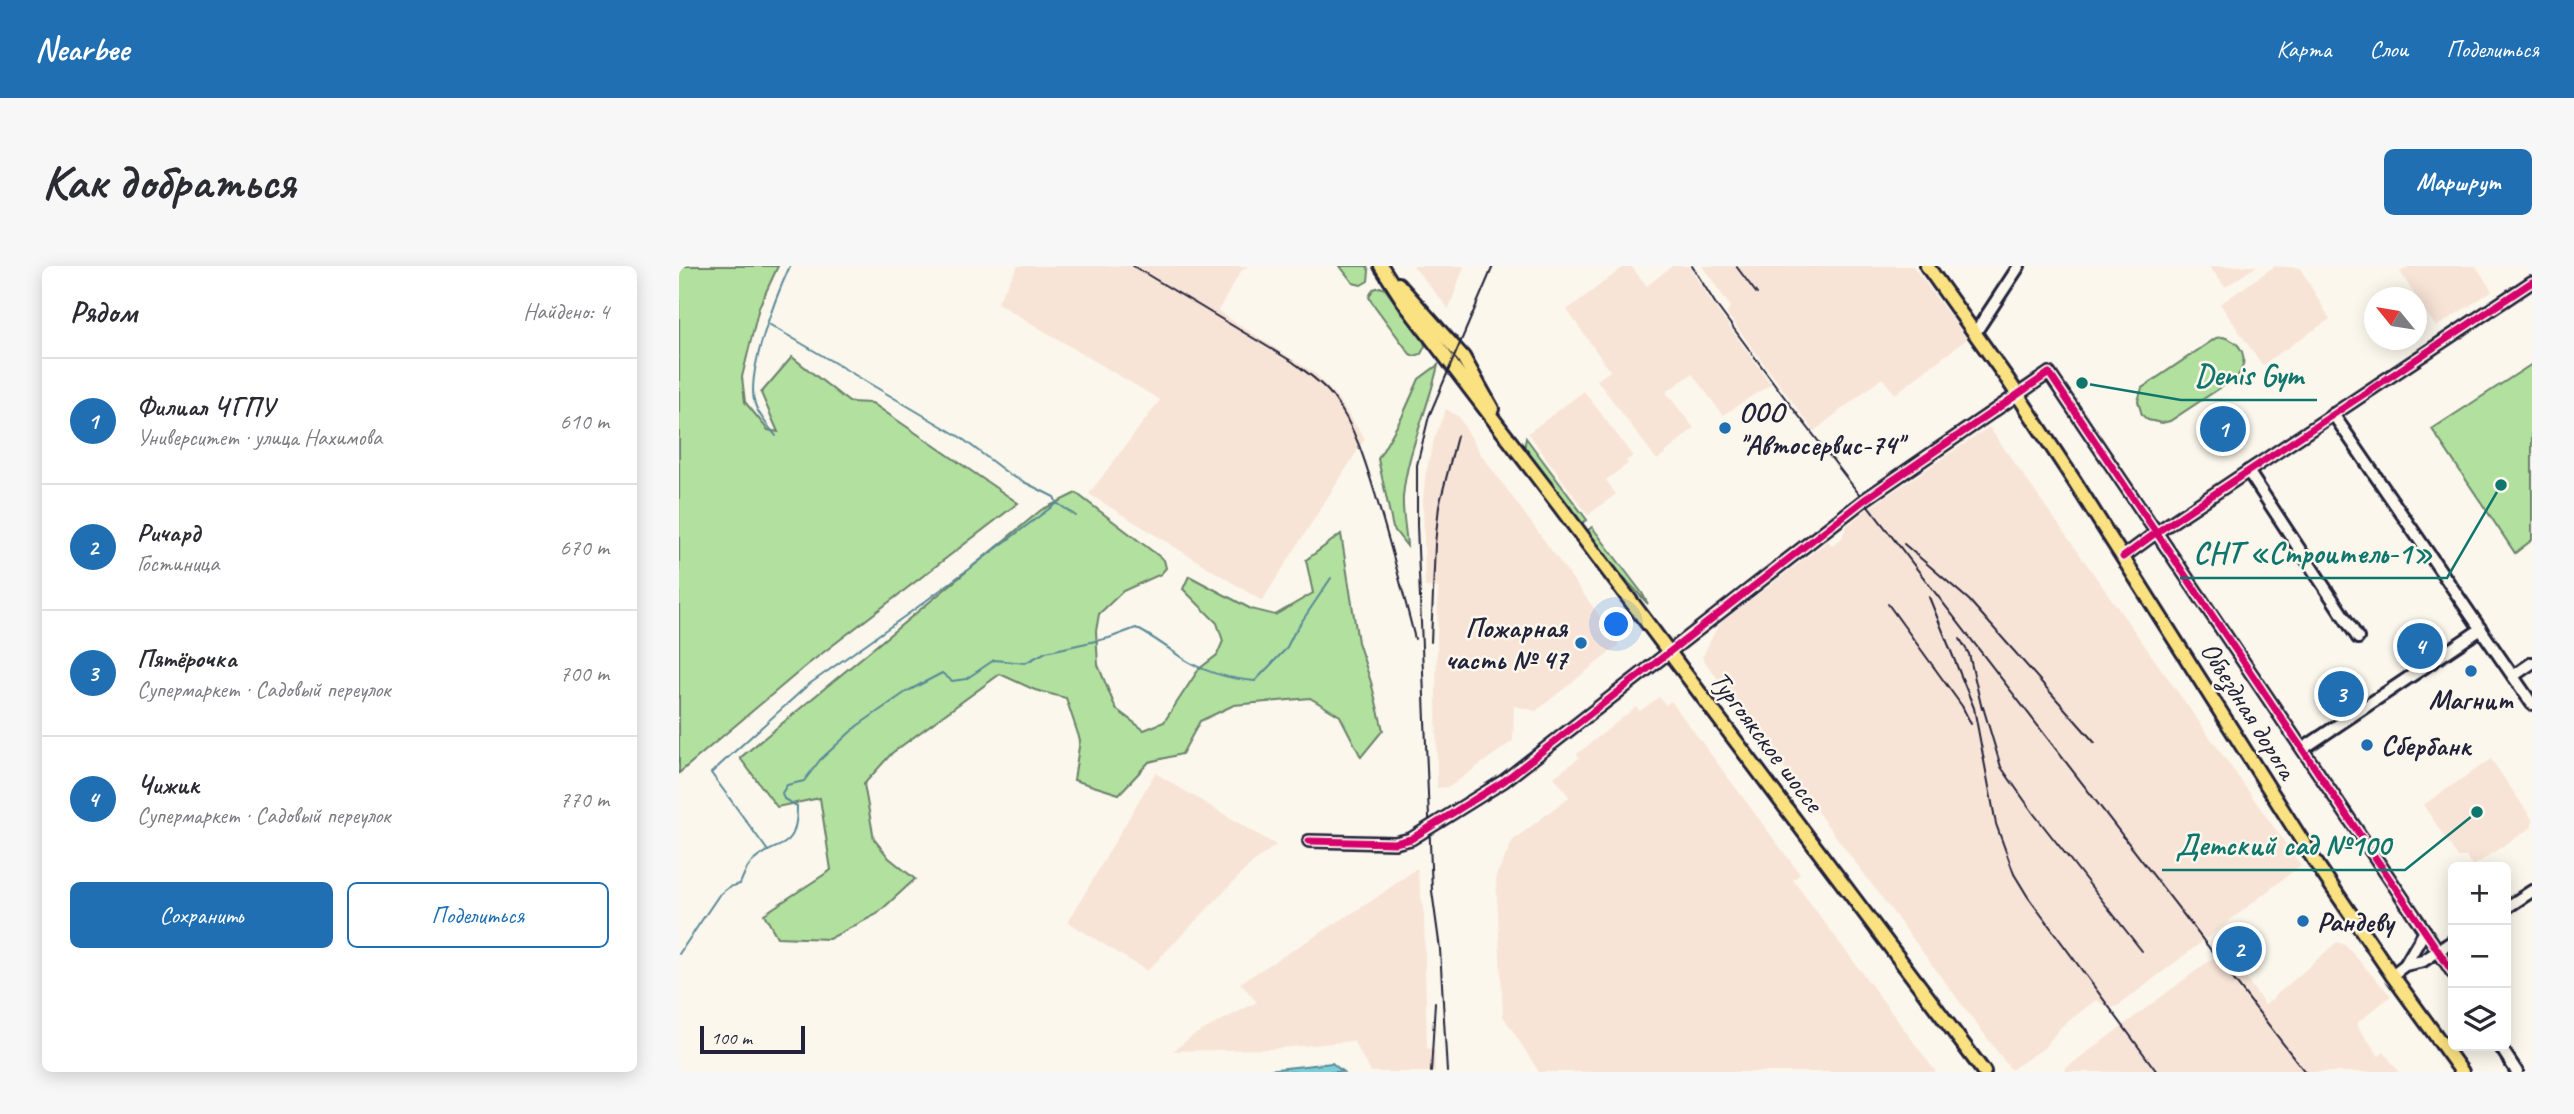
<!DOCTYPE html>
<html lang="ru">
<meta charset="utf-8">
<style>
body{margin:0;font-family:Caveat,sans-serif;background:#f7f7f7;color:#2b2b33}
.controls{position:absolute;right:21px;bottom:21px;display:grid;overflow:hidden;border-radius:10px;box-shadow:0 4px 18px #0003}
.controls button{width:63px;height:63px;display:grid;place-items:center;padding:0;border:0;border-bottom:2px solid #e1e1e2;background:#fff;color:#2b2b33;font:35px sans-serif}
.compass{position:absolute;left:1685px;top:21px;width:63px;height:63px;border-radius:50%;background:#fff;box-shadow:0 4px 18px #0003;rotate:300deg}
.scale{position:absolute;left:21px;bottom:18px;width:105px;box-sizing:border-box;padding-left:7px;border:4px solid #22223b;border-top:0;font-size:19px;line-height:24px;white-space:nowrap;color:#22223b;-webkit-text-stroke:5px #fbf7ec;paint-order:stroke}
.you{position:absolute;left:938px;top:359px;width:24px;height:24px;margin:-18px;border:5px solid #fff;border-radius:50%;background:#1a73e8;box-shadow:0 0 0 10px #1a73e833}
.badge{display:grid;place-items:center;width:46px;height:46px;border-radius:50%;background:#1f6fb2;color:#fff;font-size:23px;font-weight:700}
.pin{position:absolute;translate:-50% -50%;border:4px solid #fff;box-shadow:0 2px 7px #0006}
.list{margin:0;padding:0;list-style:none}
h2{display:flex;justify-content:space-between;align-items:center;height:91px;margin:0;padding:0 28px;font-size:30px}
h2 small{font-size:23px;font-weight:400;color:#7c7c81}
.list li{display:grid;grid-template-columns:46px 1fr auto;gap:21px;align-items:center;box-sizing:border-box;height:126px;padding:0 28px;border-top:2px solid #e1e1e2}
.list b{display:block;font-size:26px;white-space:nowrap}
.list p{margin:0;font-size:23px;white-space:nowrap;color:#7c7c81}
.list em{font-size:23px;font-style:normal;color:#7c7c81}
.actions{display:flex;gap:14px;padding:21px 28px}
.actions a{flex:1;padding:16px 0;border:2px solid #1f6fb2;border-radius:10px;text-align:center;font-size:24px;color:#1f6fb2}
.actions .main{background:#1f6fb2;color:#fff}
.icon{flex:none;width:38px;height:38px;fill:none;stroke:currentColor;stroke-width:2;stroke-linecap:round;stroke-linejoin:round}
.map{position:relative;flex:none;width:1853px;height:806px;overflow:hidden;border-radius:10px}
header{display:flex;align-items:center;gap:42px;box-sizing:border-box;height:98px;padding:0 35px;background:#1f6fb2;color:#fff}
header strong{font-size:33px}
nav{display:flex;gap:38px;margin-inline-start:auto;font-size:24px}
.intro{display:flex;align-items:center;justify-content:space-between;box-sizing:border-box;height:168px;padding:0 42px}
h1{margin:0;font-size:49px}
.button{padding:18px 32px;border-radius:10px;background:#1f6fb2;color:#fff;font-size:24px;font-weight:700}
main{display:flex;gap:42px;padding:0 42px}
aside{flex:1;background:#fff;border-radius:10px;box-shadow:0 4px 18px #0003}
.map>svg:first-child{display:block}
.built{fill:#f8e4d7}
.green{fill:#b2e09e;stroke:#6a816c;stroke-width:2}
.water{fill:#7dced6;stroke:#598998;stroke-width:2}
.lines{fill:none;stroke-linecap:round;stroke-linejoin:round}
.stream{stroke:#598998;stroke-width:2}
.minor-casing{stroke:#22223b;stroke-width:16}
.major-casing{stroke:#22223b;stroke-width:18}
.minor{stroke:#fbf7ec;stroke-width:10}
.major{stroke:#fae181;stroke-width:12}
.rail{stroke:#22223b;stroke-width:2}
.cycleway-casing{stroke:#fbf7ec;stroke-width:11}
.cycleway{stroke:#d6006c;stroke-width:7}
.poi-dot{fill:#1f6fb2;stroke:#fbf7ec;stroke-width:2.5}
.labels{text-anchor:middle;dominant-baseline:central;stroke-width:5;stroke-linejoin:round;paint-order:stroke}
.poi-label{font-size:28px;font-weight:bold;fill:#22223b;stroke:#fbf7ec;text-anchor:start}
.street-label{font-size:28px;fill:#22223b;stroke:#fbf7ec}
.leader{fill:none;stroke:#0f766e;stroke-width:2.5}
.callout-dot{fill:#0f766e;stroke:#fbf7ec;stroke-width:2.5}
.callout-label{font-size:30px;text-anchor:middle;font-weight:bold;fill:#0f766e;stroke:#fbf7ec;stroke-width:5;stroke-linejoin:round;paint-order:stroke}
</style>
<header>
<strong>Nearbee</strong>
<nav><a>Карта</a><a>Слои</a><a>Поделиться</a></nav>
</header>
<div class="intro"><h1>Как добраться</h1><a class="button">Маршрут</a></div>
<main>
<aside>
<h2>Рядом<small>Найдено: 4</small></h2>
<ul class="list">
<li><span class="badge">1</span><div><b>Филиал ЧГПУ</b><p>Университет · улица Нахимова</p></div><em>610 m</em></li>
<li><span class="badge">2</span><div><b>Ричард</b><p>Гостиница</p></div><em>670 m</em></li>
<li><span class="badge">3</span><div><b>Пятёрочка</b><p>Супермаркет · Садовый переулок</p></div><em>700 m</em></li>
<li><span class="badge">4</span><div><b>Чижик</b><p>Супермаркет · Садовый переулок</p></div><em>770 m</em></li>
</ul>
<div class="actions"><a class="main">Сохранить</a><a>Поделиться</a></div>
</aside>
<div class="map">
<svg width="1853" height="806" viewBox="0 0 1853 806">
<rect width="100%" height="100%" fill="#fbf7ec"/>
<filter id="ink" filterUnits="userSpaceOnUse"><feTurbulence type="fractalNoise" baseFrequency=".0143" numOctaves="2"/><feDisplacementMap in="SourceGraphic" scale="14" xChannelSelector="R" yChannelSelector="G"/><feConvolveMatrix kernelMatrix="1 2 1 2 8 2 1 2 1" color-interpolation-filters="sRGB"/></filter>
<g filter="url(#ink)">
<g class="built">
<polygon points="339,0 569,0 562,5 539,45 638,109 659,133 686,173 583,335 410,228 481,134 318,37"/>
<polygon points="734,0 785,0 770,43"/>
<polygon points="946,0 952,0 968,20 993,0 1010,0 1033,37 1092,118 1044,149 1013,108 987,126 1015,162 978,194 918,114 931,105 888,44"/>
<polygon points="1023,0 1234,0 1288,73 1216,128 1203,112 1135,165 1048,48 1051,40"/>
<polygon points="1530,0 1578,0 1546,21"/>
<polygon points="1596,0 1621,2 1651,53 1583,99 1541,38"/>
<polygon points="1731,0 1797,0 1813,25 1757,61 1721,6"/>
<polygon points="905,125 954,190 947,195 949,198 927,214 937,228 909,249 849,167"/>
<polygon points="767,143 780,151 801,187 939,375 939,380 857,445 835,440 834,475 770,521 758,522 757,429 759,322 746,321 744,235 746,211 755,174"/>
<polygon points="1310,161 1622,599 1527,673 1525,671 1524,675 1439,740 1430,742 1417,734 1382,761 1365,782 1332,804 1023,392 1036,365 1044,355 1149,275 1153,279 1162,273 1168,260 1187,244"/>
<polygon points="980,431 987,439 992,435 1121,608 1114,614 1257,806 860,806 824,750 817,610 834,574 890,531 875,511 900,492 898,488 957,441 961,445"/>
<polygon points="1812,493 1853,553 1853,561 1794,600 1787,591 1779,591 1744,539"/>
<polygon points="476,507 597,579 573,597 468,705 389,656"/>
<polygon points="738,602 745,650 748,782 756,784 756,806 692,806 674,775 592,783 494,785 515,769 578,736 561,717 694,634"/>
<polygon points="1658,676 1666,679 1712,730 1677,758 1700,790 1705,786 1720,806 1386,806 1387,802 1546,683 1586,739"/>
</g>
<g class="green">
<polygon points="0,0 99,0 80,41 63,111 66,136 89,164 99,166 82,127 113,91 170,136 193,137 339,237 128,399 0,507"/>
<polygon points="661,0 688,0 690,5 689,15 682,19 674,17"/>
<polygon points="701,21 706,23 745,76 746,80 742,88 735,90 731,88 692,35 690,31 694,23"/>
<path d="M1544 71C1564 76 1570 93 1559 110L1491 155 1483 157 1469 154 1463 149 1459 135 1463 122 1537 72Z"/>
<polygon points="1853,98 1853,274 1836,287 1753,163"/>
<path d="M759 99C749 144 728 185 724 231 723 246 727 264 728 280L714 262 699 193 723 151 740 113Z"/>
<polygon points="847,172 908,254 901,258 845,183"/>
<polygon points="397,227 485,294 487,302 482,308 444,325 420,348 417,365 419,399 437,443 465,464 485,456 520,403 538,389 544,375 538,357 504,323 510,310 572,343 596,349 634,327 627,294 662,268 679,376 692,416 704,464 682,491 661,450 631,432 555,439 521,455 503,488 470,496 440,528 395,514 401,474 387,432 356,424 321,408 213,487 185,518 195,573 210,592 236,613 198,648 150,673 98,671 85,648 152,604 141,532 98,541 61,492 362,244"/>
<polygon points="913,261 963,327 969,338 929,294 907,266"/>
</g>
<polygon class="water" points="653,797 664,806 570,806"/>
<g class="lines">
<g class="stream">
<polyline points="88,57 281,171 331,209 375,231 378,237"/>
<path d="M97 170C90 161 79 149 76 138 66 108 98 28 111 0"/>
<polyline points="89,585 32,507 129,419 236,343 378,237 397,250"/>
<path d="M0 688 40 629 50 621 61 618C64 611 67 602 72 597 98 572 118 589 118 540L105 533 103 527 108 519 125 515 141 494 178 460 227 426 263 407 273 415 287 413 315 394 346 397 367 386 430 372 457 362C474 371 488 381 503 392 525 406 551 413 576 415L607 383 615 367 652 312"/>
</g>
<g class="minor-casing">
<g id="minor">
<polyline points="1296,67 1340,0"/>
<polyline points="1654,148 1853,438"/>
<polyline points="1569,205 1679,372"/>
<polyline points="1444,291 1478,266 1853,16"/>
<polyline points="1834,410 1853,397"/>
<polyline points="1625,482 1802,363"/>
<polyline points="630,575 716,577 732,573 825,515 1185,234 1370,107 1774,707"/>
<polyline points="1827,642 1853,625"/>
<polyline points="1726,699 1746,665"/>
<polyline points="1713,709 1726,699 1744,695 1774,675"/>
<polyline points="1821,780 1838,806"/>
</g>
</g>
<g class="major-casing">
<g id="major">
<polyline points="702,0 727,39 879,238 1305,806"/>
<polyline points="1248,0 1329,114 1396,216 1639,600 1713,709 1783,806"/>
<polyline points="719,18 784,91 813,143"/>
</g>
</g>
<use href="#minor" class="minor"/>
<use href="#major" class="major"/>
<g class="rail">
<path d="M454 0 614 96C628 107 644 117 654 131 677 162 687 198 698 234 712 280 724 326 736 373"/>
<polyline points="1013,0 1038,40 1106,132 1626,806"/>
<polyline points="1057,0 1078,28"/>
<polyline points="1225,278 1290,334 1416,477"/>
<polyline points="1250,331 1295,442 1317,558 1335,608 1349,631 1478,806"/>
<polyline points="1209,338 1283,440 1292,458"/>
<polyline points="1281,373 1290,388 1303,443"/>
<polyline points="752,376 756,278 760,240 778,170"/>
<polyline points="1304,441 1322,501 1355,548 1463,685"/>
<polyline points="752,806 756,736"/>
<polyline points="768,806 761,683 753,625 738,259 738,199 750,150 814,0"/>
</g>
<g class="cycleway-casing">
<g id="cycleway">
<polyline points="1444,291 1478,266 1853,16"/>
<polyline points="630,575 716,577 732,573 825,515 1185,234 1370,107 1774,707"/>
</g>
</g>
<use href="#cycleway" class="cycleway"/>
</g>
</g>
<g class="poi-dot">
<circle cx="1046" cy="162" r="7"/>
<circle cx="902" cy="377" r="7"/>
<circle cx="1792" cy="405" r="7"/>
<circle cx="1688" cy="479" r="7"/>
<circle cx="1624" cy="655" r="7"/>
</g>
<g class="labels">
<g class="poi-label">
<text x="1060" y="146">ООО<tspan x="1060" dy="32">"Автосервис-74"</tspan></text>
<text x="888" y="361" text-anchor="end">Пожарная<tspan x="888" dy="32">часть № 47</tspan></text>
<text x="1792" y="433" text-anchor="middle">Магнит</text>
<text x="1702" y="479">Сбербанк</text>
<text x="1638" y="655">Рандеву</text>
</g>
<g class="street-label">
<text transform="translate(1570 444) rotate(58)">Объездная дорога</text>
<text transform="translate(1088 475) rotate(53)">Тургоякское шоссе</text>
</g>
</g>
<path class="leader" d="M1403 117L1502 134H1638M1822 219L1768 312H1501M1798 546L1726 604H1483"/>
<g class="callout-dot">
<circle cx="1403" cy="117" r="7"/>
<circle cx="1822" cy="219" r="7"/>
<circle cx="1798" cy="546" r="7"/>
</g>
<g class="callout-label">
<text x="1570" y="119">Denis Gym</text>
<text x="1634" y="297">СНТ «Строитель-1»</text>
<text x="1604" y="589">Детский сад №100</text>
</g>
</svg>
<div class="controls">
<button>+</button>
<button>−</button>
<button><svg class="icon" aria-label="layers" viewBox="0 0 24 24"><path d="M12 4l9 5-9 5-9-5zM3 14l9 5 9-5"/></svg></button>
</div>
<svg class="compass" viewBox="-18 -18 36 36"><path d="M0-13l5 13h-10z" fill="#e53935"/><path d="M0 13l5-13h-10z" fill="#7c7c81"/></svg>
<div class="scale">100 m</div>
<div class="you"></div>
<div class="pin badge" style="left:1544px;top:163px">1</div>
<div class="pin badge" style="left:1560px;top:683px">2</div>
<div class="pin badge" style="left:1662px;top:428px">3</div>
<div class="pin badge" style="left:1741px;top:380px">4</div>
</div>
</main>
